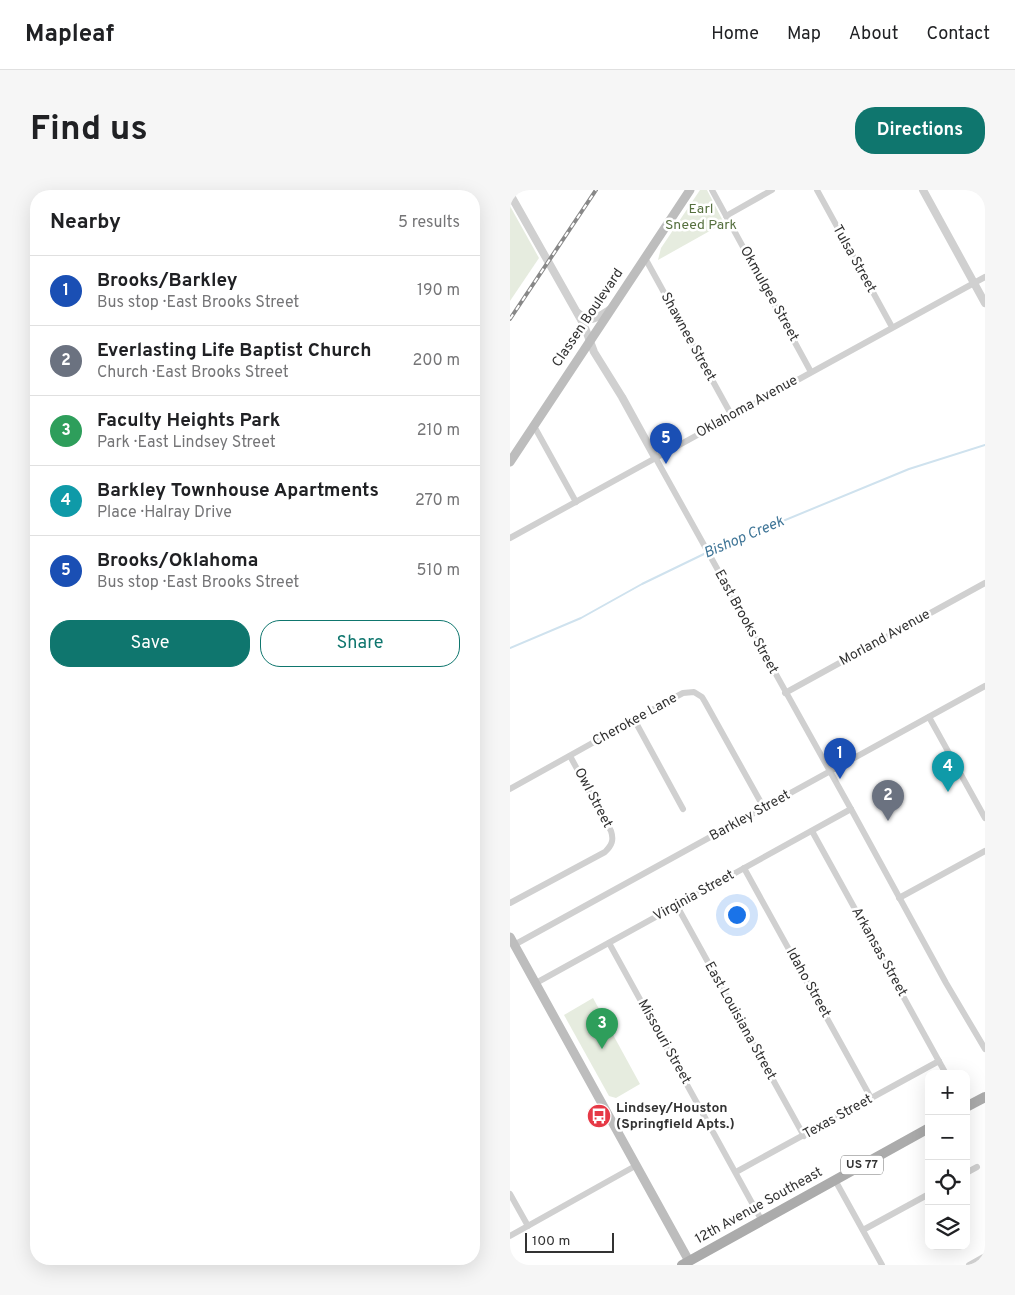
<!DOCTYPE html>
<meta charset="utf-8">
<style>
body{margin:0;font-family:Overpass,sans-serif;background:#f6f6f6;color:#202124}
.controls{position:absolute;right:15px;bottom:15px;display:grid;overflow:hidden;border-radius:10px;box-shadow:0 5px 20px #0002}
.controls button{width:45px;height:45px;display:grid;place-items:center;padding:0;border:0;border-bottom:1px solid #e0e0e0;background:#fff;color:#202124;font:25px sans-serif}
.scale{position:absolute;left:15px;bottom:12px;width:89px;box-sizing:border-box;padding-left:5px;border:2px solid #333;border-top:0;font-size:14px;line-height:18px;white-space:nowrap;color:#333;-webkit-text-stroke:4px #fff;paint-order:stroke}
.you{position:absolute;left:226px;top:724px;width:18px;height:18px;margin:-12px;border:4px solid #fff;border-radius:50%;background:#1a73e8;box-shadow:0 0 0 8px #1a73e833}
.badge{display:grid;place-items:center;width:32px;height:32px;border-radius:50%;background:#0f766e;color:#fff;font-size:16px;font-weight:700}
.pin{position:absolute;translate:-50% -41px;filter:drop-shadow(0 1px 2px #0008)}
.pin::after{content:'';position:absolute;top:26px;width:18px;height:15px;background:inherit;clip-path:polygon(0 0,100% 0,50% 100%)}
.list{margin:0;padding:0;list-style:none}
h2{display:flex;justify-content:space-between;align-items:center;height:65px;margin:0;padding:0 20px;font-size:21px}
h2 small{font-size:16px;font-weight:400;color:#757577}
.list li{display:grid;grid-template-columns:32px 1fr auto;gap:15px;align-items:center;box-sizing:border-box;height:70px;padding:0 20px;border-top:1px solid #e0e0e0}
.list b{display:block;font-size:19px;white-space:nowrap}
.list p{margin:0;font-size:16px;white-space:nowrap;color:#757577}
.list em{font-size:16px;font-style:normal;color:#757577}
.actions{display:flex;gap:10px;padding:15px 20px}
.actions a{flex:1;padding:11px 0;border:1px solid #0f766e;border-radius:20px;text-align:center;font-size:18px;color:#0f766e}
.actions .main{background:#0f766e;color:#fff}
.icon{flex:none;width:28px;height:28px;fill:none;stroke:currentColor;stroke-width:2;stroke-linecap:round;stroke-linejoin:round}
.map{position:relative;flex:none;width:475px;height:1075px;overflow:hidden;border-radius:20px}
header{display:flex;align-items:center;gap:30px;box-sizing:border-box;height:70px;padding:0 25px;background:#fff;border-bottom:1px solid #e0e0e0}
header strong{font-size:24px}
nav{display:flex;gap:28px;margin-inline-start:auto;font-size:18px}
.intro{display:flex;align-items:center;justify-content:space-between;box-sizing:border-box;height:120px;padding:0 30px}
h1{margin:0;font-size:35px}
.button{padding:12px 22px;border-radius:20px;background:#0f766e;color:#fff;font-size:18px;font-weight:700}
main{display:flex;gap:30px;padding:0 30px}
aside{flex:1;background:#fff;border-radius:20px;box-shadow:0 5px 20px #0002}
.map>svg:first-child{display:block}
.green{fill:#e6ecdf}
.lines{fill:none;stroke-linecap:round;stroke-linejoin:round}
.stream{stroke:#cfe2ee;stroke-width:2}
.minor{stroke:#d0d0d0;stroke-width:6}
.tertiary{stroke:#d0d0d0;stroke-width:8}
.secondary{stroke:#bdbdbd;stroke-width:9}
.primary{stroke:#ababab;stroke-width:10}
.rail-casing{stroke:#888;stroke-width:4}
.rail{stroke:#fff;stroke-width:2;stroke-dasharray:5.5;stroke-linecap:butt}
.labels{text-anchor:middle;dominant-baseline:central;stroke-width:5;stroke-linejoin:round;paint-order:stroke}
.shield{fill:#fff;stroke:#707070;stroke-width:1}
.shield-label{font-size:12px;font-weight:bold;fill:#333}
.park-label{font-size:14px;fill:#56703f;stroke:#fff}
.street-label{font-size:14px;fill:#333;stroke:#fff}
.poi-label{font-size:14px;font-weight:bold;fill:#333;stroke:#fff;text-anchor:start}
.water-label{font-size:15px;font-style:italic;fill:#3f7597;stroke:#fff}
</style>
<header>
<strong>Mapleaf</strong>
<nav><a>Home</a><a>Map</a><a>About</a><a>Contact</a></nav>
</header>
<div class="intro"><h1>Find us</h1><a class="button">Directions</a></div>
<main>
<aside>
<h2>Nearby<small>5 results</small></h2>
<ul class="list">
<li><span class="badge" style="background:#1a4fb4">1</span><div><b>Brooks/Barkley</b><p>Bus stop · East Brooks Street</p></div><em>190 m</em></li>
<li><span class="badge" style="background:#6b7280">2</span><div><b>Everlasting Life Baptist Church</b><p>Church · East Brooks Street</p></div><em>200 m</em></li>
<li><span class="badge" style="background:#2e9e5b">3</span><div><b>Faculty Heights Park</b><p>Park · East Lindsey Street</p></div><em>210 m</em></li>
<li><span class="badge" style="background:#0f9aa8">4</span><div><b>Barkley Townhouse Apartments</b><p>Place · Halray Drive</p></div><em>270 m</em></li>
<li><span class="badge" style="background:#1a4fb4">5</span><div><b>Brooks/Oklahoma</b><p>Bus stop · East Brooks Street</p></div><em>510 m</em></li>
</ul>
<div class="actions"><a class="main">Save</a><a>Share</a></div>
</aside>
<div class="map">
<svg width="475" height="1075" viewBox="0 0 475 1075">
<rect width="100%" height="100%" fill="#fff"/>
<g class="green">
<polygon points="190,0 197,0 214,33 148,70 151,58"/>
<polygon points="0,16 29,68 0,111"/>
<polygon points="83,808 130,894 106,908 99,906 54,825"/>
</g>
<g class="lines">
<g class="stream">
<polyline points="200,361 399,279 475,255"/>
<polyline points="0,458 71,428 132,394 196,363"/>
</g>
<g class="minor">
<polyline points="202,0 301,182"/>
<polyline points="307,0 382,137"/>
<polyline points="216,26 262,0"/>
<polyline points="135,68 222,226"/>
<polyline points="24,236 66,312"/>
<polyline points="145,267 341,619 436,793 475,859"/>
<polyline points="0,348 475,87"/>
<polyline points="275,503 475,393"/>
<polyline points="419,527 475,628"/>
<polyline points="125,531 173,619"/>
<polyline points="0,599 154,513 173,503 184,502 192,507 195,512 254,618"/>
<polyline points="302,641 436,884"/>
<polyline points="234,678 361,908"/>
<polyline points="389,708 475,661"/>
<path d="M0 713 95 662C102 655 104 650 101 641L60 566"/>
<polyline points="167,716 294,946"/>
<polyline points="99,753 252,1031"/>
<polyline points="4,755 475,496"/>
<polyline points="26,793 341,619"/>
<polyline points="226,982 429,871"/>
<polyline points="456,983 467,977"/>
<polyline points="325,990 372,1075"/>
<polyline points="0,1004 18,1036"/>
<polyline points="353,1040 419,1004"/>
<polyline points="0,1046 127,975"/>
<polyline points="459,1075 475,1066"/>
</g>
<g class="tertiary">
<polyline points="413,0 475,113"/>
<polyline points="0,4 74,135 84,162 112,207 145,267"/>
<path d="M68 123C80 134 87 128 99 120"/>
</g>
<g class="secondary">
<polyline points="0,272 180,0"/>
<polyline points="0,747 179,1071"/>
</g>
<g class="primary">
<polyline points="456,917 475,907"/>
<polyline points="172,1075 419,938"/>
</g>
<g class="rail-casing">
<polyline id="rail" points="0,129 86,0"/>
</g>
<use href="#rail" class="rail"/>
</g>
<defs>
<g id="bus-disc" transform="scale(1.25)"><circle r="9.5" fill="#e63946" stroke="#fff"/><path d="M-5-6H5V4H4V6H2V4H-2V6H-4V4H-5ZM-3.5-4V0h7V-4ZM-3.5 1.2v1.5H-2V1.2ZM2 1.2v1.5H3.5V1.2Z" fill="#fff"/></g>
</defs>
<g fill-rule="evenodd">
<use href="#bus-disc" x="89" y="926"/>
</g>
<g class="labels">
<rect class="shield" x="331" y="965.5" width="42" height="19" rx="4"/>
<g class="shield-label">
<text x="352" y="975">US 77</text>
</g>
<g class="park-label">
<text x="191" y="19">Earl<tspan x="191" dy="16">Sneed Park</tspan></text>
</g>
<g class="street-label">
<text transform="translate(344 69) rotate(61)">Tulsa Street</text>
<text transform="translate(259 104) rotate(61)">Okmulgee Street</text>
<text transform="translate(78 128) rotate(-56)">Classen Boulevard</text>
<text transform="translate(178 147) rotate(61)">Shawnee Street</text>
<text transform="translate(237 217) rotate(-29)">Oklahoma Avenue</text>
<text transform="translate(236 432) rotate(61)">East Brooks Street</text>
<text transform="translate(375 448) rotate(-29)">Morland Avenue</text>
<text transform="translate(125 530) rotate(-29)">Cherokee Lane</text>
<text transform="translate(83 608) rotate(62)">Owl Street</text>
<text transform="translate(240 626) rotate(-29)">Barkley Street</text>
<text transform="translate(184 706) rotate(-29)">Virginia Street</text>
<text transform="translate(369 762) rotate(61)">Arkansas Street</text>
<text transform="translate(298 793) rotate(61)">Idaho Street</text>
<text transform="translate(230 831) rotate(61)">East Louisiana Street</text>
<text transform="translate(154 852) rotate(61)">Missouri Street</text>
<text transform="translate(328 927) rotate(-29)">Texas Street</text>
<text transform="translate(249 1016) rotate(-29)">12th Avenue Southeast</text>
</g>
<g class="poi-label">
<text x="106" y="918">Lindsey/Houston<tspan x="106" dy="16">(Springfield Apts.)</tspan></text>
</g>
<g class="water-label">
<text transform="translate(234 348) rotate(-23)">Bishop Creek</text>
</g>
</g>
</svg>
<div class="controls">
<button>+</button>
<button>−</button>
<button><svg class="icon" aria-label="locate" viewBox="0 0 24 24"><circle cx="12" cy="12" r="6"/><path d="M12 2v4M12 18v4M2 12h4M18 12h4"/></svg></button>
<button><svg class="icon" aria-label="layers" viewBox="0 0 24 24"><path d="M12 4l9 5-9 5-9-5zM3 14l9 5 9-5"/></svg></button>
</div>
<div class="scale">100 m</div>
<div class="you"></div>
<div class="pin badge" style="left:330px;top:589px;background:#1a4fb4">1</div>
<div class="pin badge" style="left:378px;top:631px;background:#6b7280">2</div>
<div class="pin badge" style="left:92px;top:859px;background:#2e9e5b">3</div>
<div class="pin badge" style="left:438px;top:602px;background:#0f9aa8">4</div>
<div class="pin badge" style="left:156px;top:274px;background:#1a4fb4">5</div>
</div>
</main>
